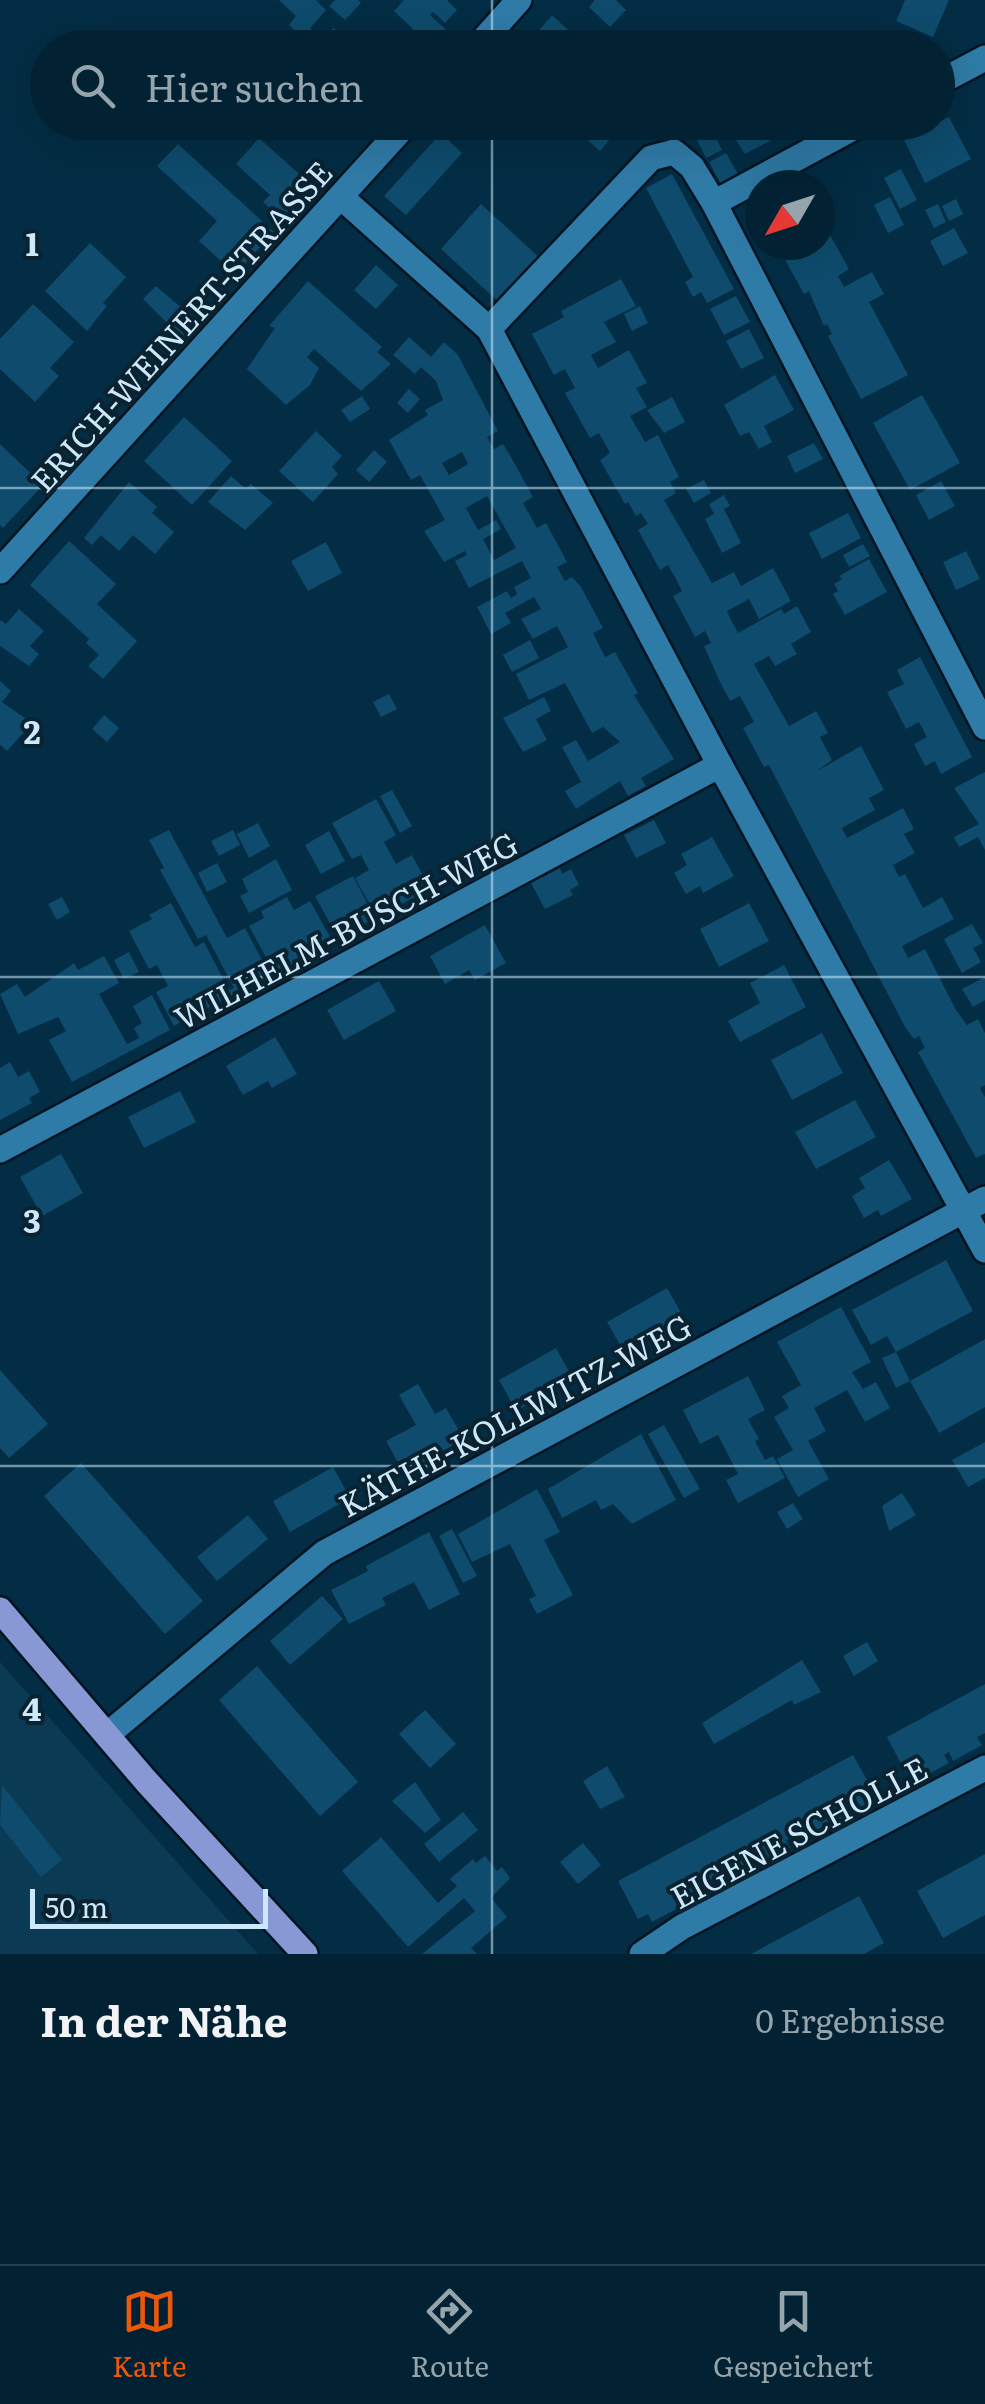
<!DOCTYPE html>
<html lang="de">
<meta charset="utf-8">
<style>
body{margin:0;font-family:Literata,serif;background:#0c2a3b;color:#f1f3f6}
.compass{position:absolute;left:745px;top:170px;width:90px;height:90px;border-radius:50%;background:#022233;box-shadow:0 10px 40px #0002;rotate:231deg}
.scale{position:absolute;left:30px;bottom:25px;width:238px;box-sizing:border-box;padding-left:10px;border:5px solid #cce9fc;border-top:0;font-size:28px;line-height:35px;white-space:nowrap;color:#cce9fc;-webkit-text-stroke:8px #0b2331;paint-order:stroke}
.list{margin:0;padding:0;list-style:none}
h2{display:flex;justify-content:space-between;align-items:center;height:130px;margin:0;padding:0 40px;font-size:42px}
h2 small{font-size:32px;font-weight:400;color:#96a4ac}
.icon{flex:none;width:55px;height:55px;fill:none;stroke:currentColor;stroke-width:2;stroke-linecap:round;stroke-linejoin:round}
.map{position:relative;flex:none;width:985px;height:1954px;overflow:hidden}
.search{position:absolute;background:#022233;box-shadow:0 10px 40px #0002;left:30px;right:30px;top:30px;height:110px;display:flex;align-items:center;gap:25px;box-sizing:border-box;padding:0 35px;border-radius:55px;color:#96a4ac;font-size:38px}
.sheet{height:310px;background:#022233}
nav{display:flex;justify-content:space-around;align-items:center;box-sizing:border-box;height:140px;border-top:2px solid #233f4e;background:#022233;font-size:28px;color:#96a4ac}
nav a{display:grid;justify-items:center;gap:5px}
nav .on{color:#ea580c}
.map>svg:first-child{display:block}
.built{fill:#0b3b54}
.building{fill:#0e4b6c;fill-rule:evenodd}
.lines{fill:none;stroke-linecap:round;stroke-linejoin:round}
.minor-casing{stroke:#001422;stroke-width:30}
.major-casing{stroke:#001422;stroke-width:30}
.minor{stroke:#2f7ba7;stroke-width:25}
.major{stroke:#8798d4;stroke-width:25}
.grid{fill:none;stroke:#cce9fc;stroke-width:2.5;stroke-opacity:0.55}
.labels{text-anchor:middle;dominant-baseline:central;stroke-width:8;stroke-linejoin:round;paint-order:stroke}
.street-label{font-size:32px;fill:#cce9fc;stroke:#0b2331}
.grid-label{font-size:32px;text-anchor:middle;font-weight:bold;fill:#cce9fc;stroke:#0b2331;stroke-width:8;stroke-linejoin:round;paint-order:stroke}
</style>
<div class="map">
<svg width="985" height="1954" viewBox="0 0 985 1954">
<rect width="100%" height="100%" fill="#032d44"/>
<polygon class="built" points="0,1662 206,1895 258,1954 0,1954"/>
<g class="building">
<polygon points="279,0 316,0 326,10 310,28 323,39 333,28 365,48 284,48 281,45 292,33 301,36 289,25 296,16"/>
<polygon points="335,0 358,0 361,3 345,20 329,6"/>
<polygon points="404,0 447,0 457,10 445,23 433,12 430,15 453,36 441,48 395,48 413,29 394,11"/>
<polygon points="595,0 616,0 626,10 610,27 589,7"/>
<polygon points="905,0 949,0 933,37 896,21"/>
<polygon points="552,15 588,48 524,48"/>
<polygon points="949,117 971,159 925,183 904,140"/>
<polygon points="567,122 625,122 600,151"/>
<polygon points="688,122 708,122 722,150 706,158"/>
<polygon points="724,122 777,122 783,134 745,154"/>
<polygon points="441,133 462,153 406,215 384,196"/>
<polygon points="259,138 317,190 287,223 263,202 270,195 236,164"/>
<polygon points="178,144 274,232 235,274 199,241 217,221 157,166"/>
<polygon points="726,153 738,174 721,184 709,162"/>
<polygon points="901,169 917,200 900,209 884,178"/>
<polygon points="672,174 734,289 707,303 701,292 693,297 685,282 693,277 646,188"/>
<polygon points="890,197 904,225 888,233 874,205"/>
<polygon points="956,199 963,214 949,221 942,206"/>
<polygon points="481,204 542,260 502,305 441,249"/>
<polygon points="938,204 946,222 934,228 925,210"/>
<polygon points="820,217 849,269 838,276 844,287 872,272 884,294 869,302 908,375 861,399 828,336 832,334 827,324 824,326 809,291 804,294 777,245 820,245"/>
<polygon points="954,228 968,253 943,266 930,241"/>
<polygon points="90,243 126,277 103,303 107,306 87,331 45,291"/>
<polygon points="376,265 398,285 376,309 354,290"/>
<polygon points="621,279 636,306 604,322 616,342 591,355 598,368 629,350 647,383 636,388 647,407 630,416 645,442 658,435 679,477 670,482 676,493 664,500 712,583 734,572 741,586 773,568 791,601 759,619 749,599 727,611 730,618 738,633 781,609 784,614 797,606 811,632 791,644 797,654 775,666 769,656 754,664 789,726 816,711 828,733 820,737 832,760 817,771 861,746 884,790 869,798 875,810 842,828 847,838 903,808 914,829 904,834 915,853 893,865 899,877 905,874 923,908 942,897 954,919 902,946 908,958 925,949 956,1010 967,1025 978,1019 985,1033 985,1085 980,1088 985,1097 985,1154 976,1158 918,1052 925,1048 919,1036 914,1039 905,1027 769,765 764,767 743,728 754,722 740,696 730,701 720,682 704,646 711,643 705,631 695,637 673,596 682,591 676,579 668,565 660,570 638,530 648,524 641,513 636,516 628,502 625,504 600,460 610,453 599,433 590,438 565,393 575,388 565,369 554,375 532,334 564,317 561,311"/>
<polygon points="308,281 382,347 377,352 391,364 361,391 314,349 307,357 319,368 310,385 286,405 247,369 275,328 269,326"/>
<polygon points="156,286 198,322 182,338 143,299"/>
<polygon points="736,296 750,322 724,335 710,309"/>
<polygon points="33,304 74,342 50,368 59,376 35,402 0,369 0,339"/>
<polygon points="640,306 648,323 632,331 624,314"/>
<polygon points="749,329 764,358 741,369 726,341"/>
<path d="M409 337 431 357 444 342 458 355 498 431 487 437 494 449 503 444 511 457 533 497 523 503 537 528 546 523 567 562 557 567 565 581 572 577 581 587 603 628 593 633 605 657 615 652 638 693 634 695 674 759 641 778 646 786 628 796 620 781 576 809 565 791 581 782 562 747 576 740 588 761 620 742 603 727 592 733 565 683 529 700 516 674 568 647 557 626 533 639 521 619 541 609 534 597 505 613 511 623 491 634 477 607 507 591 511 598 517 594 514 587 531 578 522 561 469 588 455 561 467 555 465 551 444 562 424 531 445 520 420 475 411 480 389 440 428 415 425 410 443 400 436 381 421 367 415 374 393 355ZM462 452 468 464 449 475 442 463ZM487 496 516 548 494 560 483 539 501 529 496 520 478 530 466 508Z"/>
<polygon points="775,375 794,410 764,426 772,442 759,449 749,432 740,436 724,405"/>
<polygon points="409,389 420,399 408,413 397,403"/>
<polygon points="922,395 960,463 910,490 873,423"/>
<polygon points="362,396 370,409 350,422 341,410"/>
<polygon points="672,397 685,422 664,433 647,410"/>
<polygon points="184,417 232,461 192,505 144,461"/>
<polygon points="316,431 342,456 332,467 338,474 313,502 279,471"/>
<polygon points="814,443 823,459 795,473 787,456"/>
<polygon points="0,444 43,485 3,528 0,525"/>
<polygon points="374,450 387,462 369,482 356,470"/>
<polygon points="231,476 246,489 251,484 273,503 245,530 208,502"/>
<polygon points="704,480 711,493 694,503 686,489"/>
<polygon points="941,481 955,506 929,520 916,495"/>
<polygon points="129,482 157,507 152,513 174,532 155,554 133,535 119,551 101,535 92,545 84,538"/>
<polygon points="724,495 730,506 724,509 741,543 722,553 705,519 714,514 709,504"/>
<polygon points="848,513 861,538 822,559 809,533"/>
<polygon points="69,541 116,584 97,604 137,641 103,679 88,666 99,655 86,643 89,639 30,585"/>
<polygon points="326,542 342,573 308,591 291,561"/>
<polygon points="863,544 870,556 849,567 843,555"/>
<polygon points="966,551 980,579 956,590 943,562"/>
<polygon points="869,559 887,592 845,615 833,594 838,591 834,584 842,579 839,576"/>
<polygon points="19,609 44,631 30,646 39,654 29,666 0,646 0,620 6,624"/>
<polygon points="530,640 539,658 512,672 503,655"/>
<polygon points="920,657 972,757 941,774 935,761 925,766 914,744 927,737 919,722 906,729 887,692 904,684 897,670"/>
<polygon points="0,681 11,691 2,702 32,723 7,751 0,745"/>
<polygon points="389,694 397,709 381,717 373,702"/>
<polygon points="544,697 551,711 536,719 547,740 523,752 503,718"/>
<polygon points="104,715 119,728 107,742 92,729"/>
<polygon points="985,772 985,850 978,837 959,847 954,837 979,824 954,788"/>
<polygon points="392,790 412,826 400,833 380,796"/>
<polygon points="376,799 396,835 384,842 396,864 412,855 430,889 377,917 355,878 369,870 361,855 352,859 332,823"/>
<polygon points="654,820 666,843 636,858 624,835"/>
<polygon points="258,823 270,846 249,858 237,834"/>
<polygon points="169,830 227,938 245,928 270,975 174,1026 156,992 168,986 157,965 149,969 129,931 152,919 149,915 171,903 195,947 204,942 229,990 234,988 206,935 198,939 160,870 164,868 149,840"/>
<polygon points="233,830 240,845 219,856 211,841"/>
<polygon points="329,831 345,861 321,874 305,845"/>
<polygon points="712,837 734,876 703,893 700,886 686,894 674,873 687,865 681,854"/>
<polygon points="276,859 292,890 249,913 240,896 248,892 242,879"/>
<polygon points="217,863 227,882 207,892 198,873"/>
<polygon points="560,868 562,874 571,869 579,885 570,890 573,895 545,909 531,883"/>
<polygon points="353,876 375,918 338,938 315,896"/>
<polygon points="62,897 70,912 57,920 48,904"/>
<polygon points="287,897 294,910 310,901 333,942 275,974 249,926 264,918 261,911"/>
<polygon points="749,903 769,941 719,967 700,929"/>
<polygon points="972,924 983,943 973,948 981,962 962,973 944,939"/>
<polygon points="485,925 506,963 475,980 469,970 445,984 430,956"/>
<polygon points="129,952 139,972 124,979 114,960"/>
<polygon points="104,956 119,983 99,994 127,1044 139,1038 134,1028 142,1023 133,1006 152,995 170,1030 72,1082 49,1040 66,1031 58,1017 18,1034 0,994 17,984 25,997 74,963 78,970"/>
<polygon points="784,965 806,1007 740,1042 728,1021 760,1003 750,983"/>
<polygon points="985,977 985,1000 973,1007 962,989"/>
<polygon points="379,981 396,1011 344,1040 327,1010"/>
<polygon points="822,1033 843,1073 792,1100 771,1060"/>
<polygon points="275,1037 297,1074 272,1088 268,1081 243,1095 226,1066"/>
<polygon points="10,1062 18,1077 29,1071 40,1092 29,1098 32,1103 0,1120 0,1068"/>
<polygon points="180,1091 196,1122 144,1148 128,1117"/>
<polygon points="855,1100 876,1137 816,1169 795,1132"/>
<polygon points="61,1154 83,1193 42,1216 20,1177"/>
<polygon points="889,1160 912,1199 881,1216 878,1210 864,1218 852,1196 865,1188 859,1178"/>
<polygon points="946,1260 973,1311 896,1352 910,1381 985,1339 985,1407 939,1433 910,1381 896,1388 882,1358 896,1352 887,1336 871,1345 852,1310"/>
<polygon points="667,1288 684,1318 624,1352 607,1322"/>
<polygon points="841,1307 871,1362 852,1372 863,1389 876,1382 890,1408 865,1422 847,1390 814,1408 826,1431 808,1441 829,1479 798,1497 777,1459 793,1450 774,1417 789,1408 782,1396 801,1385 777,1342"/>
<polygon points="556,1348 573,1379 516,1411 499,1380"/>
<polygon points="0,1370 48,1424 9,1458 0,1448"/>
<polygon points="748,1376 765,1410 748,1419 759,1439 755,1441 765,1460 773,1456 785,1478 738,1503 726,1480 738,1474 718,1435 700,1444 683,1410"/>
<polygon points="418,1384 435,1414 446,1408 464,1439 404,1473 386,1441 416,1425 399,1395"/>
<polygon points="664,1425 700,1489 684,1498 648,1434"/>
<polygon points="641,1434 676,1500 632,1524 613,1504 601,1510 596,1500 562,1518 548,1489"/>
<polygon points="985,1442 985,1478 968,1487 952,1460"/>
<polygon points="81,1463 203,1601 165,1634 44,1496"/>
<polygon points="333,1467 350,1498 290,1532 273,1501"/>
<polygon points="537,1489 560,1532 544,1540 573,1595 537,1614 529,1599 536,1596 510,1544 472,1562 458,1534"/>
<polygon points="902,1493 916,1515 889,1531 882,1506"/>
<polygon points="793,1503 803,1519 787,1529 777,1512"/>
<polygon points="248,1515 268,1539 217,1581 197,1557"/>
<polygon points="452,1529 477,1576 463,1583 439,1536"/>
<polygon points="429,1532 460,1594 429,1610 414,1582 382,1598 386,1605 349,1624 331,1590 368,1571 366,1566"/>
<polygon points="322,1596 343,1619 290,1665 270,1641"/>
<polygon points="867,1642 878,1661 854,1676 843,1656"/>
<polygon points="802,1660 821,1692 794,1705 792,1700 714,1744 702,1723"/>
<polygon points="257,1666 358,1782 320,1816 219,1700"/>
<polygon points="985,1684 985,1733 977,1737 982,1745 953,1761 949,1752 944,1755 949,1763 921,1778 916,1770 907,1775 887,1737"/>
<polygon points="425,1710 456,1744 430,1768 399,1734"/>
<polygon points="853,1755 874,1792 862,1798 866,1806 838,1821 832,1815 836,1823 807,1838 803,1830 786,1840 790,1848 761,1863 757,1855 753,1857 758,1865 730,1880 725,1872 708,1881 713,1889 684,1905 680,1896 675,1899 680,1907 652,1922 648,1914 638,1919 618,1881"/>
<polygon points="607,1766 625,1797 600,1809 583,1781"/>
<polygon points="415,1782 441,1820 425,1833 392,1801"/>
<polygon points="2,1785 62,1860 41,1877 0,1825"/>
<polygon points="463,1812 478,1830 439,1862 424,1844"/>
<polygon points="381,1837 438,1903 457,1886 450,1879 473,1859 476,1863 485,1856 497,1871 502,1867 510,1878 491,1898 507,1917 471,1948 477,1954 422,1954 475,1911 464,1898 408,1947 342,1871"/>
<polygon points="583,1843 601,1865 578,1884 560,1862"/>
<polygon points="985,1854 985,1915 943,1938 917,1891"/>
<polygon points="859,1896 884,1943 864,1954 751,1954"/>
</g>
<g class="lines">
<g class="minor-casing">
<g id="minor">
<polyline points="476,48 519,0"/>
<polyline points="938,83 985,58"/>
<polyline points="341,197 489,329 720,765 985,1250"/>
<polyline points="714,203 864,122"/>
<polyline points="489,329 651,158 674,152 692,167 714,203 985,727"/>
<polyline points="0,571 408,122"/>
<polyline points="0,1150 720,765"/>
<polyline points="107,1735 324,1553 985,1199"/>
<polyline points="642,1954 682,1927 985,1768"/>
</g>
</g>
<g class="major-casing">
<polyline id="major" points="0,1610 146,1781 305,1954"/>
</g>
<use href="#minor" class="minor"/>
<use href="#major" class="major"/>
</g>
<path class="grid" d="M492 0V48M492 122V1954M0 488H985M0 977H985M0 1466H985"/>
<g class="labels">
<g class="street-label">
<text transform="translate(180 325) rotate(-48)">ERICH-WEINERT-STRASSE</text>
<text transform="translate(345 929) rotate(-28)">WILHELM-BUSCH-WEG</text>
<text transform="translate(514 1414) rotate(-28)">KÄTHE-KOLLWITZ-WEG</text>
<text transform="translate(798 1831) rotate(-28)">EIGENE SCHOLLE</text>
</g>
</g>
<g class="grid-label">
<text x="32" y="256">1</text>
<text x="32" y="744">2</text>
<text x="32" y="1233">3</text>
<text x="32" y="1721">4</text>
</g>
</svg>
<svg class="compass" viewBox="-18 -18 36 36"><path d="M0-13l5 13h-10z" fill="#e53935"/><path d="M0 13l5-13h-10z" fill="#96a4ac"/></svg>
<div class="scale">50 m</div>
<div class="search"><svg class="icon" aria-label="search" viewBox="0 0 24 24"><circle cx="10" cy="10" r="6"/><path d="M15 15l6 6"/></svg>Hier suchen</div>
</div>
<section class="sheet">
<h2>In der Nähe<small>0 Ergebnisse</small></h2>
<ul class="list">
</ul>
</section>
<nav>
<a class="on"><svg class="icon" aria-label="map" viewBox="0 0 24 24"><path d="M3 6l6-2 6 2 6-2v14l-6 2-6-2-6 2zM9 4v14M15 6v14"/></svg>Karte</a>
<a><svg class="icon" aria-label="directions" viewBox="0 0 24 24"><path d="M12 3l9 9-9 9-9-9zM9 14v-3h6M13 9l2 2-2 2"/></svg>Route</a>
<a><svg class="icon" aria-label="saved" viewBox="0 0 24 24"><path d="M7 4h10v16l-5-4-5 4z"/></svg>Gespeichert</a>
</nav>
